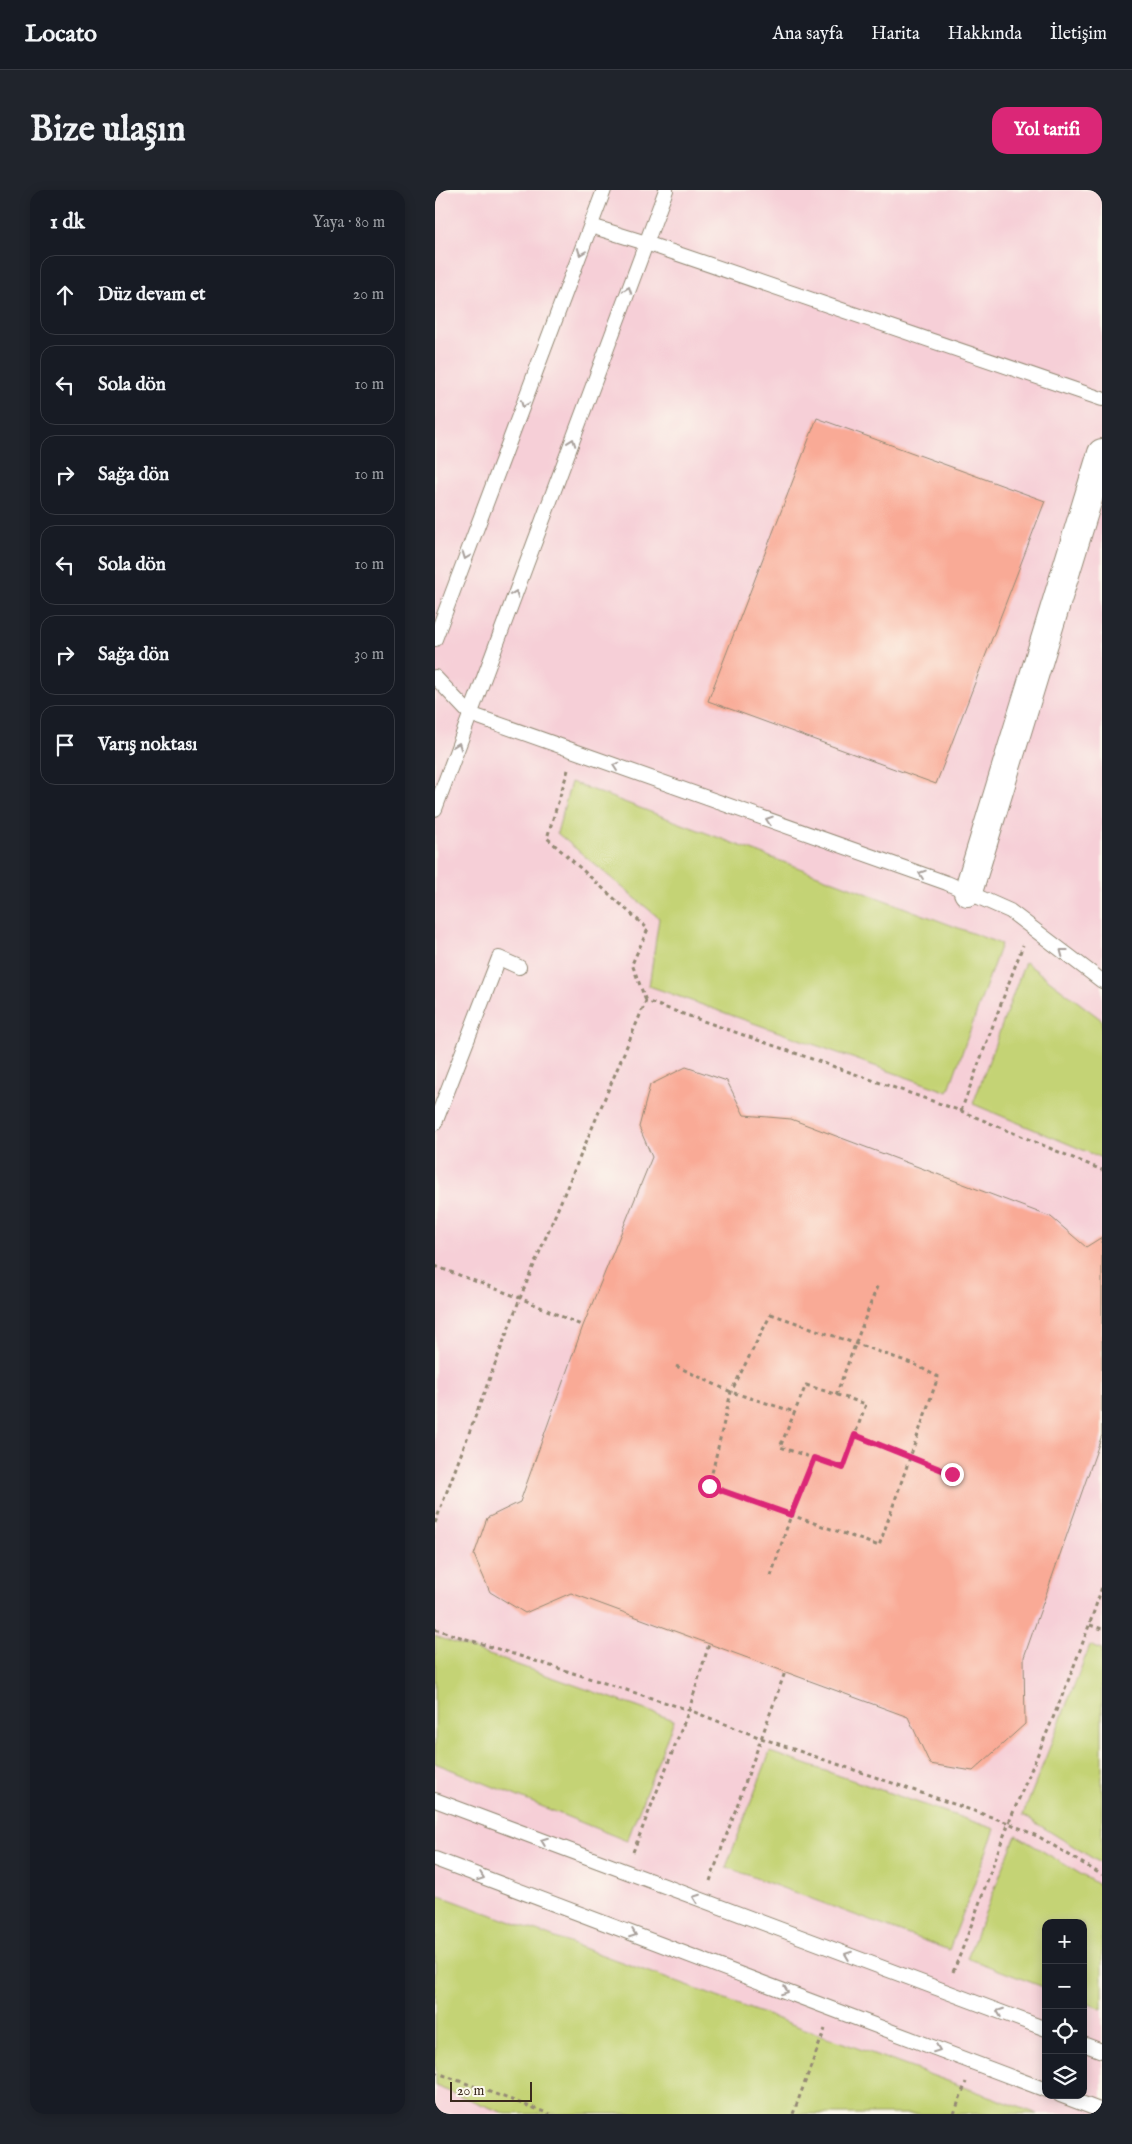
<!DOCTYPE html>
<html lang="tr">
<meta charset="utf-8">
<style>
body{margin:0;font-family:"IM FELL English",serif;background:#20242c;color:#f1f3f6}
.controls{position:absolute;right:15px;bottom:15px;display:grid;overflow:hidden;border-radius:10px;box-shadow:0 2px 12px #0003}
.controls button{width:45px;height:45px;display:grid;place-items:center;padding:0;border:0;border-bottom:1px solid #363941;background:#171b24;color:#f1f3f6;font:25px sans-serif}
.scale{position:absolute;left:15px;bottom:12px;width:82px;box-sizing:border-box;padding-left:5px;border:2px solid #3b2a1e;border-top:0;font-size:14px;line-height:18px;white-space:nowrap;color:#3b2a1e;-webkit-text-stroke:4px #fbf7ec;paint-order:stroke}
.stop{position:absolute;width:15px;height:15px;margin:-11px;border:4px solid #db2777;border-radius:50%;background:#fff}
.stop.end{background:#db2777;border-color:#fff;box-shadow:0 1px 5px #0008}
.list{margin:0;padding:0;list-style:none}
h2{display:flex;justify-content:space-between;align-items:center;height:65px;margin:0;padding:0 20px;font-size:21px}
h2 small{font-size:16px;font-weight:400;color:#9ea1a6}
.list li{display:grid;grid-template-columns:32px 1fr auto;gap:15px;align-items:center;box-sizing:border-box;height:80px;margin:0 10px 10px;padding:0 10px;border:1px solid #363941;border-radius:15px}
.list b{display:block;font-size:19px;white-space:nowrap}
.list em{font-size:16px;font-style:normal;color:#9ea1a6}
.icon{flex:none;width:28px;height:28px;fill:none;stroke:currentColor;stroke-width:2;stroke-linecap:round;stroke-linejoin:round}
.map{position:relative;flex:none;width:667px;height:1924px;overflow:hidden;border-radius:15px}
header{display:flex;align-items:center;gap:30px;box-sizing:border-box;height:70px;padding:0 25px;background:#171b24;border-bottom:1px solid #363941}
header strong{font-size:24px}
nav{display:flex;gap:28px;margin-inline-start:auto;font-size:18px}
.intro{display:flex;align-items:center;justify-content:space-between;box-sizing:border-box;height:120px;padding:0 30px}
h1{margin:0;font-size:35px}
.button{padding:12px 22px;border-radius:15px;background:#db2777;color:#fff;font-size:18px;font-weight:700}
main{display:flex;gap:30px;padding:0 30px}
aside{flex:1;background:#171b24;border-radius:15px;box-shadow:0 2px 12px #0003}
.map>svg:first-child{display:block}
.built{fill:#f6cfd7;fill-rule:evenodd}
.green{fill:#c4d375;stroke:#807e4a}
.building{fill:#f9aa96}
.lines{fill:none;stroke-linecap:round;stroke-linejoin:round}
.lane-casing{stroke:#948975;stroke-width:16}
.street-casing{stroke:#948975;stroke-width:30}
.path{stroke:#948975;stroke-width:3;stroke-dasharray:4 4;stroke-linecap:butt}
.lane{stroke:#fff;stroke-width:14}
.street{stroke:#fff;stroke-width:28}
.oneway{stroke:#a79f9a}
.route{stroke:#db2777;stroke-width:6}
</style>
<header>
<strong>Locato</strong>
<nav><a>Ana sayfa</a><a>Harita</a><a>Hakkında</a><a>İletişim</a></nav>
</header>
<div class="intro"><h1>Bize ulaşın</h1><a class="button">Yol tarifi</a></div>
<main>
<aside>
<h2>1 dk<small>Yaya · 80 m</small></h2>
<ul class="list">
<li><svg class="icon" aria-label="ahead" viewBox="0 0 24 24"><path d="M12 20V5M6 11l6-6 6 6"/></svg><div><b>Düz devam et</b></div><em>20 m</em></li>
<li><svg class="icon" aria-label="left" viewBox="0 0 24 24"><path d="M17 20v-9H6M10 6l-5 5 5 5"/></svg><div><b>Sola dön</b></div><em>10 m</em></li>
<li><svg class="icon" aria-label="right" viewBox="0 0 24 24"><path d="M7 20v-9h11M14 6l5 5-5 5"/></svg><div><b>Sağa dön</b></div><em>10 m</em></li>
<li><svg class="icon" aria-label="left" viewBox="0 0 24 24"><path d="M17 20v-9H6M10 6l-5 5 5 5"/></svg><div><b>Sola dön</b></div><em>10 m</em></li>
<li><svg class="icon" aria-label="right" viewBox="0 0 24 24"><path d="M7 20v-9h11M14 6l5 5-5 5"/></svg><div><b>Sağa dön</b></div><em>30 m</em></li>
<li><svg class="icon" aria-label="arrive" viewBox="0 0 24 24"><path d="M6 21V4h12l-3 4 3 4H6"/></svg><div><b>Varış noktası</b></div></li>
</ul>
</aside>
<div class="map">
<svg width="667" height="1924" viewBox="0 0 667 1924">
<rect width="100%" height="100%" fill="#fbf7ec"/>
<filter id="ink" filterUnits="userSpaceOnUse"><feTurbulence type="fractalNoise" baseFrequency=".02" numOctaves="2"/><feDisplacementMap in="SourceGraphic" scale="10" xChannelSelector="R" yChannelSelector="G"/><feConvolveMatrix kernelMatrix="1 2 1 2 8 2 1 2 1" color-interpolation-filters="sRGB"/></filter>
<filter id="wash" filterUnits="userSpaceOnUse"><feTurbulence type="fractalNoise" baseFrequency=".0096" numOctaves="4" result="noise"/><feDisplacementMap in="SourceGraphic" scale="20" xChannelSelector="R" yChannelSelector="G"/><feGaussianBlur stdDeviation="1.12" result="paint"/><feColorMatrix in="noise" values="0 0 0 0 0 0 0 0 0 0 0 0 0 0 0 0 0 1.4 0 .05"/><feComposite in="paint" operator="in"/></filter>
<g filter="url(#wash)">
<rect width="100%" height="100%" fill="#eee8cc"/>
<path class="built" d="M0 0H667V1924H0ZM611 1733H648V1905H611Z"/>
<g class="green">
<polygon points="136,592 566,754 513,902 214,796 224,728 122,643"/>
<polygon points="590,772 667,830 667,968 538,914"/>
<polygon points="0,1446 239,1530 192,1651 0,1573"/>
<polygon points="655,1455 667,1460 667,1674 588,1625"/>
<polygon points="335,1562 560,1639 514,1760 291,1677"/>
<polygon points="581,1645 667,1697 667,1819 648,1812 648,1733 611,1733 611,1798 532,1768"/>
<polygon points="0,1704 603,1924 71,1924 0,1896"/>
</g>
<g id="blocks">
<g class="building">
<polygon points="382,228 610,311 501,594 273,511"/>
<polygon points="251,877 292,891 309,925 356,929 616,1027 651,1057 667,1047 667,1245 589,1467 590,1534 538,1581 495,1574 473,1527 136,1403 90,1423 55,1402 39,1365 52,1328 85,1312 148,1136 217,967 204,937 215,895"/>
</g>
</g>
</g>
<g filter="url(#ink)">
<use href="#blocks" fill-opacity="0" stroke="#948975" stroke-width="1"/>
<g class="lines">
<g class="lane-casing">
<g id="lane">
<polyline points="156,36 211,53 667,209"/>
<polyline points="0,449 169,0"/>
<polyline points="0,487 35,524 512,693 575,721 667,791"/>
<polyline points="0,619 231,0"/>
<polyline points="0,933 64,768 84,777"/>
<polyline points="0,1610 611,1839"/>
<polyline points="0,1669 611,1900"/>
<polyline points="648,1854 667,1861"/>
<polyline points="625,1905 667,1921"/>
</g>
</g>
<g class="street-casing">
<polyline id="street" points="533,702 667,263"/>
</g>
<g class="path">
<polyline points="133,580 112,648 213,739 197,774 211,811"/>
<polyline points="526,921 588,755"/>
<polyline points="0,1076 85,1108 148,1136"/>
<polygon points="336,1124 479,1174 503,1187 444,1356 274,1296 296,1202"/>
<polyline points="241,1176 296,1202 360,1222"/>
<polygon points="371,1195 431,1214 408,1278 345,1257"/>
<polyline points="401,1205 443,1094"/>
<polyline points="420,1245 517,1284"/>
<polyline points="0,1333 85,1108 211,811 526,921 667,980"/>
<polyline points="336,1386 356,1325 379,1268"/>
<polyline points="655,1435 667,1439"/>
<polyline points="0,1439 254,1520 326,1548 574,1633 606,1648 667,1685"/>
<polyline points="198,1662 254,1520 274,1454"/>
<polyline points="275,1691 350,1482"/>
<path d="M518 1782C539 1732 555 1680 575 1630 607 1553 642 1476 667 1397"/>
<polyline points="0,1882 115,1924"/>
<polyline points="358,1924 390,1839"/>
<polyline points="519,1924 531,1892"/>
</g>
<use href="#lane" class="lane"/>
<use href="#street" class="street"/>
</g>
<defs><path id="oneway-chevron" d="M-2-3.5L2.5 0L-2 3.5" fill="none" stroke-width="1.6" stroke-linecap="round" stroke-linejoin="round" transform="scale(1.25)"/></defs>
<g class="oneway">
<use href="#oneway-chevron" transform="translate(146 62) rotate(111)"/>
<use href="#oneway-chevron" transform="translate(193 100) rotate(-70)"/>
<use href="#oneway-chevron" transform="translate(89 214) rotate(111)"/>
<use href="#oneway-chevron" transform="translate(137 252) rotate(-70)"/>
<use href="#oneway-chevron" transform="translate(31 366) rotate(111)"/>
<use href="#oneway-chevron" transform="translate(80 404) rotate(-70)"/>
<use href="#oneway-chevron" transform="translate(23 556) rotate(-70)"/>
<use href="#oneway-chevron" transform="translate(181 576) rotate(-161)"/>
<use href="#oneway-chevron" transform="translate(334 630) rotate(-161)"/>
<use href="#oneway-chevron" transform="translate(487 684) rotate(-161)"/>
<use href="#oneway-chevron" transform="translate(628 762) rotate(-143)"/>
<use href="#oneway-chevron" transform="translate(109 1651) rotate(-159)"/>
<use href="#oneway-chevron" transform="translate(46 1687) rotate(21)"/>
<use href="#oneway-chevron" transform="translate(261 1708) rotate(-159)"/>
<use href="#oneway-chevron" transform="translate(198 1744) rotate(21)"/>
<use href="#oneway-chevron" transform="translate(413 1765) rotate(-159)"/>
<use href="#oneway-chevron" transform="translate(350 1801) rotate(21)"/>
<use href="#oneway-chevron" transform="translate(565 1822) rotate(-159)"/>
<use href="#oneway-chevron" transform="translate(502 1859) rotate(21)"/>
</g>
</g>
<g class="lines" filter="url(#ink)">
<polyline class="route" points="274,1296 356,1325 379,1268 408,1278 420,1245 517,1284"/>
</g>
</svg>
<div class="controls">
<button>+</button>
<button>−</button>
<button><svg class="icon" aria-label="locate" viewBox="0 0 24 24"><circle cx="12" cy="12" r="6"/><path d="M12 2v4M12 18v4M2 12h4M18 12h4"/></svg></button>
<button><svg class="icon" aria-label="layers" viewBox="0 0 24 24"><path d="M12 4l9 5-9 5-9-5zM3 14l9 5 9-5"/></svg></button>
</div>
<div class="scale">20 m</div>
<div class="stop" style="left:274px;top:1296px"></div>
<div class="stop end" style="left:517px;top:1284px"></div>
</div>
</main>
